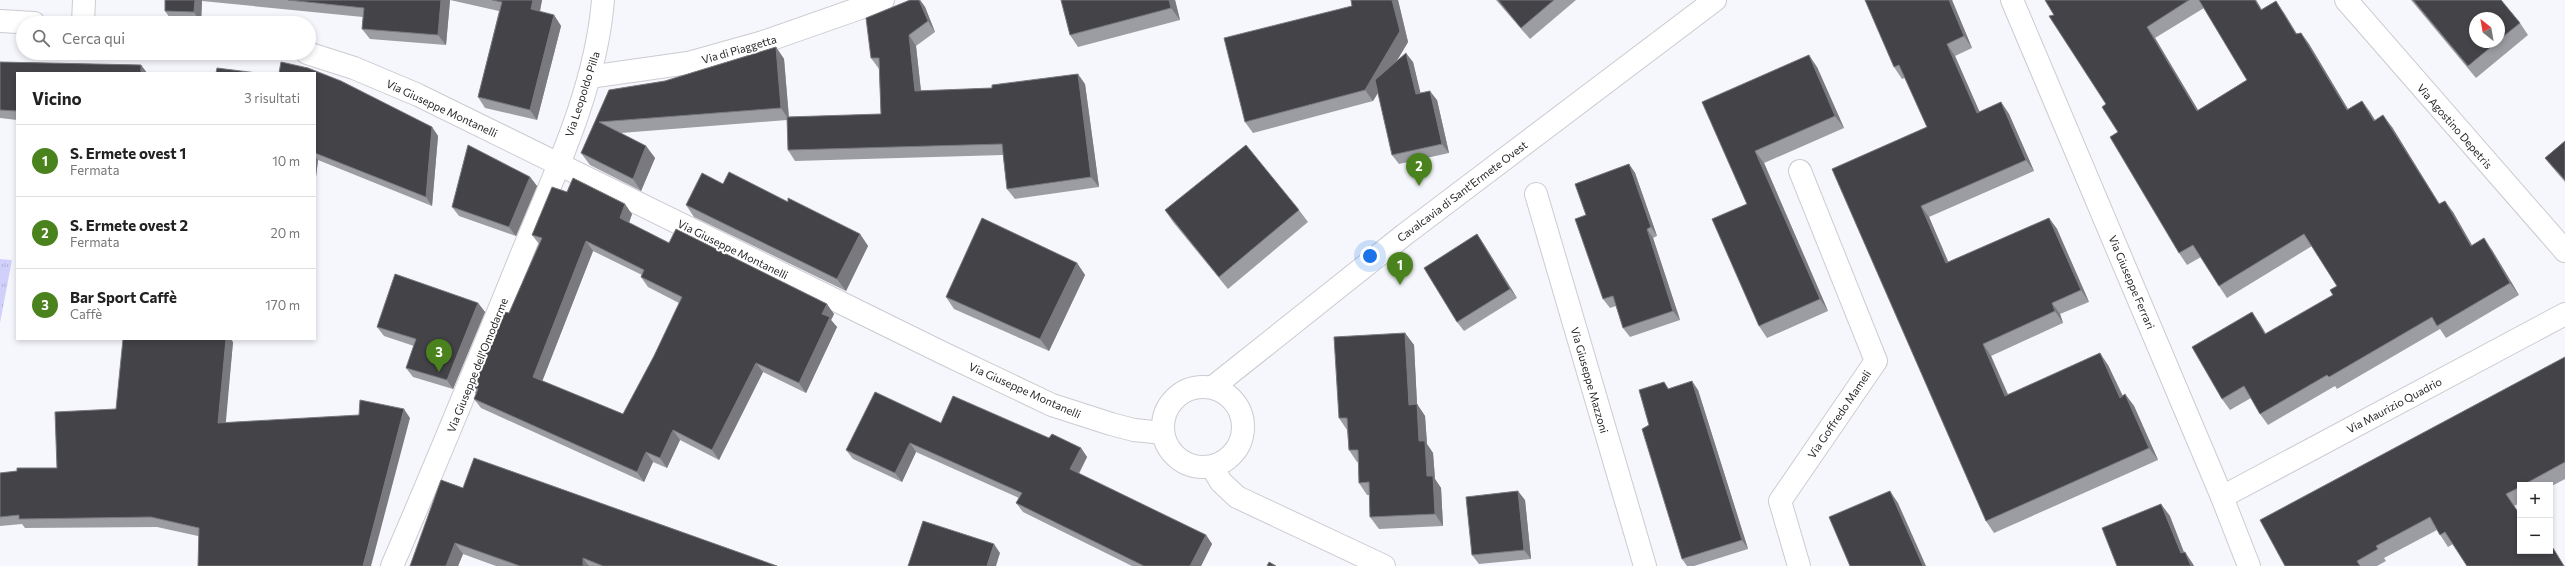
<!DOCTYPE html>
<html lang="it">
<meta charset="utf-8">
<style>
body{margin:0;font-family:Commissioner,sans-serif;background:#f2f2f2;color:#222}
.controls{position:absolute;right:12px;bottom:12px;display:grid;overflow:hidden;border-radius:0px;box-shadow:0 2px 6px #0003}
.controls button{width:36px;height:36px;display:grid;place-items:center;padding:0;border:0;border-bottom:1px solid #e0e0e0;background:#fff;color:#222;font:20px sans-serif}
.compass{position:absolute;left:2469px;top:12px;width:36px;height:36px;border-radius:50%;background:#fff;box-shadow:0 2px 6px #0003;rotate:329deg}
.you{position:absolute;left:1370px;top:256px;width:14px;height:14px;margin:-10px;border:3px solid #fff;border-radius:50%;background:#1a73e8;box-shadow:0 0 0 6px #1a73e833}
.badge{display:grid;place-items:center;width:26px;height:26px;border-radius:50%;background:#4a831d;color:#fff;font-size:13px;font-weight:700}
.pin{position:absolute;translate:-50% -33px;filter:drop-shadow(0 1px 2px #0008)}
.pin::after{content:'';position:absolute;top:21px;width:14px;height:12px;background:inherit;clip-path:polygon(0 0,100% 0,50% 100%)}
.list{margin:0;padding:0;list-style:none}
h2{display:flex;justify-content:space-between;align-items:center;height:52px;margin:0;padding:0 16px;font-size:17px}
h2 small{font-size:13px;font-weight:400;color:#767676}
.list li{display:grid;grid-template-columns:26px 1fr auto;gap:12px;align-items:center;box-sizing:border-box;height:72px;padding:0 16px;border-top:1px solid #e0e0e0}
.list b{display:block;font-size:15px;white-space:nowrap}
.list p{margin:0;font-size:13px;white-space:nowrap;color:#767676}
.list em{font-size:13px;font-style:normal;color:#767676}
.icon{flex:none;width:22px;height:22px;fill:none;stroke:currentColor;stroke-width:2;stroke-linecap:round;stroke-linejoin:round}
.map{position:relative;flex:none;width:2565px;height:566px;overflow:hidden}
.search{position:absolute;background:#fff;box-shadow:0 2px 6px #0003;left:16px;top:16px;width:300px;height:44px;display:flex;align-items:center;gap:10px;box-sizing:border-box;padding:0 14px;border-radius:22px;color:#767676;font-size:15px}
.panel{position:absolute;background:#fff;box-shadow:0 2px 6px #0003;left:16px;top:72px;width:300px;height:268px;border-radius:0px}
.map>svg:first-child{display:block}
.grass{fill:url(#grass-tufts)}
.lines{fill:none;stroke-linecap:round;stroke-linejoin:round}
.minor-casing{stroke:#cbcbd1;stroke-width:24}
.minor{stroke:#fff;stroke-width:22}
.wall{fill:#9c9da2;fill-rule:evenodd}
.shaded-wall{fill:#79797e}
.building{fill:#434348;stroke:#79797e;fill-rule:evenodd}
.labels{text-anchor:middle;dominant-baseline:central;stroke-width:4;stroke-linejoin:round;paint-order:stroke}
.street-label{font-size:11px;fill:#272729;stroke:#fff}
</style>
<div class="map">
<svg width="2565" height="566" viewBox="0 0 2565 566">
<defs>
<pattern id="grass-tufts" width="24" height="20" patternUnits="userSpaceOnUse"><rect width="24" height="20" fill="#d0d0fb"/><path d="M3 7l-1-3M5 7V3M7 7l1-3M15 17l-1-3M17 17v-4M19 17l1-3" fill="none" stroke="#b3b3d7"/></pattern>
</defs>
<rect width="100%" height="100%" fill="#f6f7fd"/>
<polygon class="grass" points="0,259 12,260 0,323"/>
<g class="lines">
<g class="minor-casing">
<g id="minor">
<polyline points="2012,0 2222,497 2249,566"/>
<polyline points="2346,0 2565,251"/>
<polyline points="0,21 34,23"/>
<polyline points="83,23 84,0"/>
<polyline points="307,53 354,68 418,95 945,354 1052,405 1111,424 1134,430 1163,433"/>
<polyline points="589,77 688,63 763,42 883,0"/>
<polyline points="1536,194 1645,566"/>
<circle cx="1203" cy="427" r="40"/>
<polyline points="1213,387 1404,235 1715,0"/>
<polyline points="1212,467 1221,482 1237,497 1384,566"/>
<polyline points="2222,497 2565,314"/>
<path d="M392 566C437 462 480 357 523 251 556 171 596 87 603 0"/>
<polyline points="1799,566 1780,501 1876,361 1800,171"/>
</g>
</g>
<use href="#minor" class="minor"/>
</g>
<g class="wall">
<polygon points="165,0 542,0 540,12 554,15 561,26 537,120 485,108 478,97 499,11 450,0 446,45 370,39 362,29 363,17 202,1 201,23 172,21 165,11"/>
<polygon points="910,0 920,0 925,7 935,32 916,46 921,91 992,88 1085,84 1099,187 1015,199 1007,189 1003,155 795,161 788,150 787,120 621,133 646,146 655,158 641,191 590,165 581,153 609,90 665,81 776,47 784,59 789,117 881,114 879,69 871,58"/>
<polygon points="1061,0 1175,0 1180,20 1078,47 1070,35"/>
<polygon points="1351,0 1398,0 1408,42 1396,62 1413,62 1420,93 1437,100 1449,153 1399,164 1392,155 1378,93 1373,101 1253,133 1245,122 1352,6"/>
<polygon points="1496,0 1576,0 1530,39"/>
<polygon points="1865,0 1952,0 1972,48 1955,56 1979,112 2001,102 2009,114 2034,171 1929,217 1948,262 2049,218 2057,229 2089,302 2060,314 2063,323 1991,356 2008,394 2108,365 2123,396 2125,394 2134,406 2158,460 1994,533 1986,521 1832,169 1927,127 1905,78 1902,79 1894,67"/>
<path d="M2045 0H2256L2262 10 2284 13 2297 34 2301 33 2309 44 2348 109 2362 101 2375 120 2392 127 2439 204 2453 212 2472 245 2492 250 2519 295 2446 338 2440 329 2337 389 2335 386 2268 425 2260 414 2251 398 2230 410 2222 399 2252 312 2260 324 2266 334 2333 295 2337 286 2312 246 2227 298 2219 286 2201 257 2187 265 2179 253 2118 132 2106 104ZM2204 8 2247 80 2198 110 2155 38Z"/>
<path d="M2411 0H2501L2520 23 2528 35 2476 78ZM2499 18V42H2475Z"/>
<polygon points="0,62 141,65 147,73 17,73 17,120 0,118"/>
<polygon points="1817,67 1844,128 1764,163 1828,311 1767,338 1759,326 1747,204 1702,102"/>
<polygon points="315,73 432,127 438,136 432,206 318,160 315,185"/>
<polygon points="2565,141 2565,182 2552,167 2545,158"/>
<polygon points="1629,164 1635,173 1657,236 1653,238 1680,320 1630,337 1623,328 1616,306 1610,308 1603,299 1586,215"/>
<polygon points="530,177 537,186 516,236 459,216 452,207"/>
<polygon points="723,184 788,202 860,234 868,246 846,291 694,217 686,205"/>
<path d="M567 192 632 214 629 223 669 243 834 314 831 320 837 327 806 393 763 372 719 460 680 440 667 468 653 462 644 482 481 408 474 399 476 394 470 386 509 313 539 244 532 235ZM593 251 642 275 641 277 648 287 679 303 654 356 623 414 542 381Z"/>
<polygon points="1165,210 1299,210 1308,222 1228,289 1173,222"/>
<polygon points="1477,234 1483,243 1517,298 1464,331 1457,322"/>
<polygon points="1077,263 1085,275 1049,351 954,309 946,297"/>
<polygon points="478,303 485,312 453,389 413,377 406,368 414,346 384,336 377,327"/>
<polygon points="1405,333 1414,345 1417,404 1425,416 1427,444 1433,453 1435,479 1441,488 1443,526 1379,529 1370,517 1369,495 1367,495 1359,483 1358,462 1357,462 1349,450 1347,430 1339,418"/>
<polygon points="233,342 225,423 410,418 198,536 157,527 25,528 22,524 0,526 0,473 57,468 116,409"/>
<polygon points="2565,357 2565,479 2550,487 2550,485 2520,485 2520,503 2514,506 2520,515 2520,551 2544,551 2545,553 2565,566 2453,544 2448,547 2437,530 2384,558 2386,561 2377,566 2285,566"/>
<polygon points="1664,382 1669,389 1698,390 1748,549 1694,566 1687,566 1682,559 1649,425"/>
<polygon points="941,423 1049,438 1081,448 1087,457 1079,474 1206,535 1212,544 1201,566 1132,566 1023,512 1016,503 1019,498 916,452 902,482 853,459 846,450"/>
<polygon points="463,488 777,566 496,566 463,554 458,566 410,566"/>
<polygon points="1525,500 1531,559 1479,564 1472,555"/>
</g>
<g class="shaded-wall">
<polygon points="195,0 202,0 202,1 201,23 194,12"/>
<polygon points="441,0 450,0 446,45 438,35"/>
<polygon points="533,0 542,0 538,20 531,9"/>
<polygon points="919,0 920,0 925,7 935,32 928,21"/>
<polygon points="1169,0 1175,0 1180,20 1171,8"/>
<polygon points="1392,0 1398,0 1408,42 1373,101 1365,90"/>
<polygon points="1949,0 1952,0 1972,48 1964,36"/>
<polygon points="2255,0 2256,0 2269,22 2261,10"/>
<polygon points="2276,1 2284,13 2304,46 2296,34"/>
<polygon points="554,15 561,26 537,120 530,110"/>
<polygon points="2147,27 2155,38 2205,122 2197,111"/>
<polygon points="2301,33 2309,44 2355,121 2347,110"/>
<polygon points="909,35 916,46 922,101 915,91"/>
<polygon points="1947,44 1955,56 1985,124 1977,113"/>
<polygon points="776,47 784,59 789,120 781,108"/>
<polygon points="1406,53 1413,62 1423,103 1416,94"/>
<polygon points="1809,55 1817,67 1844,128 1835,116"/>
<polygon points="141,65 147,73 141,73"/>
<polygon points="1078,74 1085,84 1099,187 1091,177"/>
<polygon points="1430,91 1437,100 1449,153 1442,144"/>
<polygon points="2362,101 2370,112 2382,132 2374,121"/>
<polygon points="2001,102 2009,114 2034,171 2026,160"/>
<polygon points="2383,115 2392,127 2447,216 2439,204"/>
<polygon points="432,127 438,136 432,206 426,197"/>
<polygon points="646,146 655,158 641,191 633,179"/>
<polygon points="1755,151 1764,163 1828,311 1820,299"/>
<polygon points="315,156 318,160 315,185"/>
<polygon points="1629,164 1635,173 1657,236 1651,227"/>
<polygon points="530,177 537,186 516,236 509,227"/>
<polygon points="2445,201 2453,212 2479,258 2471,246"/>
<polygon points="625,204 632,214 627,228 620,218"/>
<polygon points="1921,206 1929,217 1954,275 1946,263"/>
<polygon points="2049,218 2057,229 2089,302 2081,290"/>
<polygon points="1647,229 1653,238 1680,320 1673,311"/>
<polygon points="860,234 868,246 846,291 837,279"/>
<polygon points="1477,234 1483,243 1517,298 1510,289"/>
<polygon points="2484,238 2492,250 2519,295 2510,283"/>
<polygon points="586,241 593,251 540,387 533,377"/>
<polygon points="1077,263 1085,275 1049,351 1040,339"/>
<polygon points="478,303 485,312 453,389 447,380"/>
<polygon points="2052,303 2060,314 2063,323 2055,311"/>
<polygon points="827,304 834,314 831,320 837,327 806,393 799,383 822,314"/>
<polygon points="2252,312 2260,324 2273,346 2265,334"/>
<polygon points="1405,333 1414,345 1417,404 1425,416 1427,444 1433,453 1435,479 1441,488 1443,526 1435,514 1419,441 1409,405"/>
<polygon points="226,339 231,339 233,342 225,432 218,423"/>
<polygon points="1983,344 1991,356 2013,407 2005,396"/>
<polygon points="2100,353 2108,365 2129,410 2120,398"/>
<polygon points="756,363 763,372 719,460 712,450"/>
<polygon points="1692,381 1698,390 1748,549 1742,540"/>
<polygon points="2125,394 2134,406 2158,460 2149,448"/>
<polygon points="404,409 410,418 371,566 363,566"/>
<polygon points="673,430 680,440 667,468 660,458"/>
<polygon points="910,443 916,452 902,482 895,473"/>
<polygon points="1081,448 1087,457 1076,478 1070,469"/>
<polygon points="646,452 653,462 644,482 637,472"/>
<polygon points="1518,491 1525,500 1531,559 1524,550"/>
<polygon points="1890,491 1898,503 1926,566 1923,566"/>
<polygon points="2161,504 2170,516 2189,565 2181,553"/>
<polygon points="1206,535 1212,544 1201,566 1190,566"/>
<polygon points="455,543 463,554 458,566 446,566"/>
<polygon points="994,544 1000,553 996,566 987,566"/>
<polygon points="2185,552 2193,564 2194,566 2191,566"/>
<polygon points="583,558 589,566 583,566"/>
</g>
<g class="building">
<polygon points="165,0 195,0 194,12 165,11"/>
<polygon points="288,0 441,0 438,35 362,29 364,8"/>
<polygon points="492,0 533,0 531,9 554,15 530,110 478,97 502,2"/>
<polygon points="910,0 919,0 928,21 909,35 915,91 992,88 992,85 1078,74 1091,177 1007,189 1002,144 788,150 787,117 881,114 879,58 871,58 866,18"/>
<polygon points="1061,0 1169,0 1171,8 1070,35"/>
<polygon points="1351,0 1392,0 1400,31 1365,90 1245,122 1224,38 1352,6"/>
<polygon points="1498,0 1554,0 1521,28"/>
<polygon points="1865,0 1949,0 1964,36 1947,44 1977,113 2001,102 2026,160 1921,206 1946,263 2049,218 2081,290 2052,303 2055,311 1983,344 2005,396 2100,353 2120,398 2125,394 2149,448 1986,521 1832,169 1927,127 1899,65 1894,67"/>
<polygon points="2045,0 2189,0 2147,27 2197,111 2247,80 2199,0 2255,0 2261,10 2276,1 2296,34 2301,33 2347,110 2362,101 2374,121 2383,115 2439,204 2445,201 2471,246 2484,238 2510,283 2437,326 2432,317 2329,377 2327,375 2260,414 2244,386 2222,399 2192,347 2252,312 2265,334 2333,295 2330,290 2337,286 2304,234 2219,286 2193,245 2179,253 2110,137 2118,132 2102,107 2106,104 2049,16 2054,15"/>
<polygon points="2413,0 2501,0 2520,23 2499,40 2499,18 2475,18 2475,42 2497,42 2468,66"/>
<polygon points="776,47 781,108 599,122 646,146 633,179 581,153 609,90 665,81"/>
<polygon points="1406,53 1416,94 1430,91 1442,144 1392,155 1375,80"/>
<polygon points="1809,55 1835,116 1755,151 1820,299 1759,326 1712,219 1747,204 1702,102"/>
<polygon points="0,62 141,65 141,73 17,73 17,111 0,110"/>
<polygon points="281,62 308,68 341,81 432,127 426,197 315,153 315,73 279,73"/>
<polygon points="217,68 257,73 216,73"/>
<polygon points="2565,141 2565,180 2545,158"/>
<polygon points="468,145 530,177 509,227 452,207"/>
<polygon points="1246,145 1299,210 1219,277 1165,210"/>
<polygon points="1629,164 1651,227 1647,229 1673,311 1623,328 1613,296 1603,299 1575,219 1586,215 1575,184"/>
<polygon points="729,172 788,202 788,198 860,234 837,279 686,205 702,173 723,184"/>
<path d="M573 178 625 204 620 218 669 243 676 229 827 304 822 314 830 317 799 383 756 363 712 450 673 430 660 458 646 452 637 472 474 399 478 389 470 386 501 311 509 313 542 238 532 235 552 187 567 192ZM586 241 644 270 641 277 682 297 654 356 623 414 533 377Z"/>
<polygon points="982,218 1077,263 1040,339 946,297"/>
<polygon points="1477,234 1510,289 1457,322 1424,268"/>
<polygon points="395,274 478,303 447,380 406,368 416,339 377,327"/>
<polygon points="1405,333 1409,405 1417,404 1419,441 1425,441 1427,476 1433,476 1435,514 1370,517 1369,482 1359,483 1358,450 1349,450 1347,418 1339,418 1334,337"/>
<polygon points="123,339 226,339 218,423 359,415 360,400 404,409 363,566 198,566 199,528 151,517 19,519 19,515 0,517 0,473 17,471 17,468 57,468 55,412 116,409"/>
<polygon points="2565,357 2565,462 2523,485 2520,485 2520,487 2506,494 2520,515 2520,551 2544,551 2545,553 2548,551 2550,551 2550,550 2553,548 2564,566 2467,566 2445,532 2440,535 2430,517 2376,546 2378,549 2357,561 2360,566 2285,566 2260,520"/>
<polygon points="1692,381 1742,540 1682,559 1642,429 1649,425 1639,390 1664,382 1668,389"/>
<polygon points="875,392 941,423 953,396 1049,438 1052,434 1081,448 1070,469 1206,535 1190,566 1144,566 1016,503 1022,493 910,443 895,473 846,450"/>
<polygon points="474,458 777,566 603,566 583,558 583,566 520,566 455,543 446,566 410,566 441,480 463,488"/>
<polygon points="1518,491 1524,550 1472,555 1466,497"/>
<polygon points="1890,491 1923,566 1850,566 1829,517"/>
<polygon points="2161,504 2181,553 2185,552 2191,566 2117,566 2102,528"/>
<polygon points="923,521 994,544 987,566 908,566"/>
<polygon points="1269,562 1276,566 1267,566"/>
</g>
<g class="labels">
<g class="street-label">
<text transform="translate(739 49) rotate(-16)">Via di Piaggetta</text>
<text transform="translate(582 94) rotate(-72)">Via Leopoldo Pilla</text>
<text transform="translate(442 108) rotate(25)">Via Giuseppe Montanelli</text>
<text transform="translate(2455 126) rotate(49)">Via Agostino Depetris</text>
<text transform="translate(1462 191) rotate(-37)">Cavalcavia di Sant'Ermete Ovest</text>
<text transform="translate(733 249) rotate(26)">Via Giuseppe Montanelli</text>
<text transform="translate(2132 282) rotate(67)">Via Giuseppe Ferrari</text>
<text transform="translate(477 365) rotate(-68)">Via Giuseppe dell'Omodarme</text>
<text transform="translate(1590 380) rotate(74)">Via Giuseppe Mazzoni</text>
<text transform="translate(1025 390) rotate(24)">Via Giuseppe Montanelli</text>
<text transform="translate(2394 405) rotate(-28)">Via Maurizio Quadrio</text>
<text transform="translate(1839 414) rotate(-56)">Via Goffredo Mameli</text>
</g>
</g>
</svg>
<div class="controls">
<button>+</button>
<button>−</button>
</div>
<svg class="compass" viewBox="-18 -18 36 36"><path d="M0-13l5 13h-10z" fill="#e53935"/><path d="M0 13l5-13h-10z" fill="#767676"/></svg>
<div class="you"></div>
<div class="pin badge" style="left:1400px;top:285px">1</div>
<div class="pin badge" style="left:1419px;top:186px">2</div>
<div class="pin badge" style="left:439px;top:372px">3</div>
<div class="search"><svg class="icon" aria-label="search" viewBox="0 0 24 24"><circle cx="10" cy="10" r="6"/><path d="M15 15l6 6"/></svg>Cerca qui</div>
<section class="panel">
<h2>Vicino<small>3 risultati</small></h2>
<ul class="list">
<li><span class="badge">1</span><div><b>S. Ermete ovest 1</b><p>Fermata</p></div><em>10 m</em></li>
<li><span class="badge">2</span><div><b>S. Ermete ovest 2</b><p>Fermata</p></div><em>20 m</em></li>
<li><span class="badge">3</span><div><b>Bar Sport Caffè</b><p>Caffè</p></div><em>170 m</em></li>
</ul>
</section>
</div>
